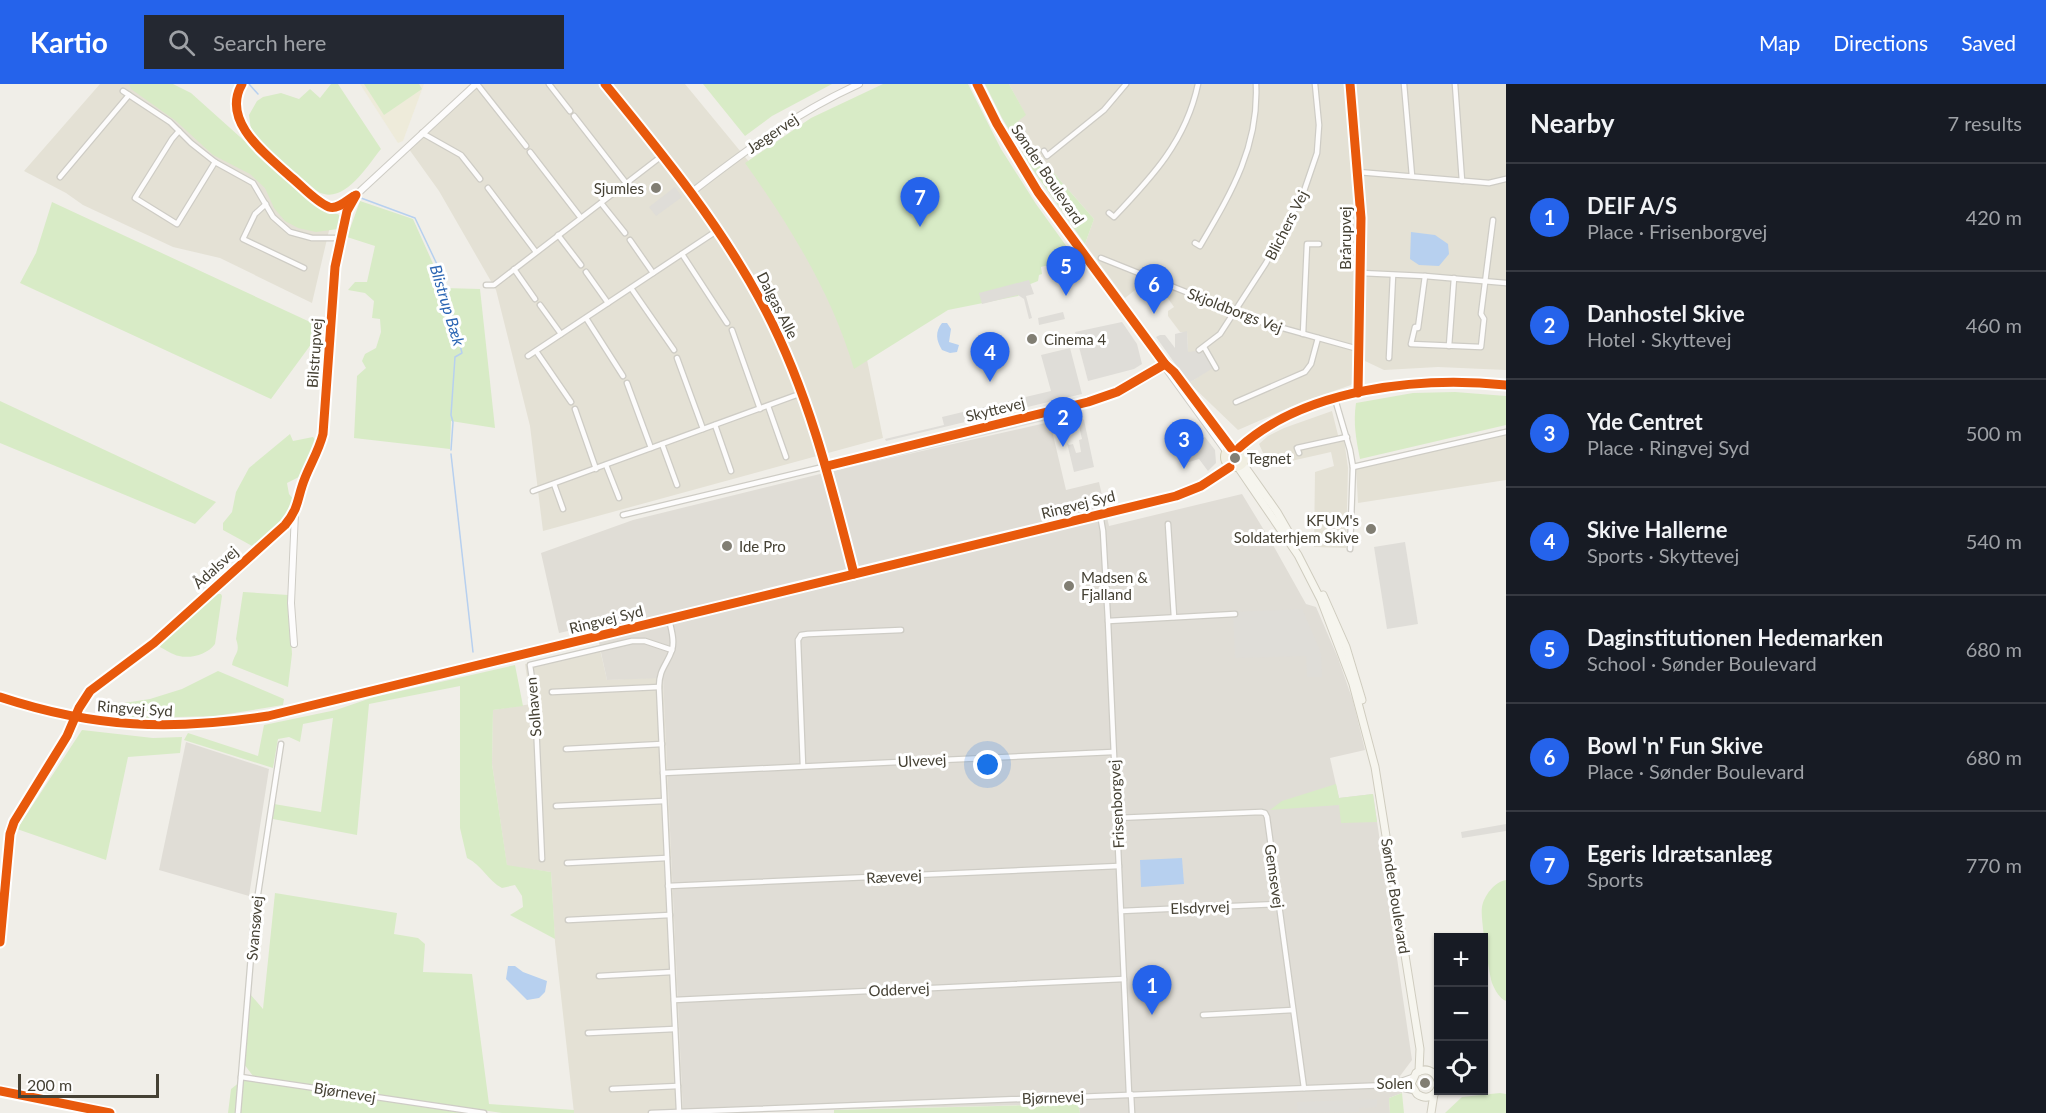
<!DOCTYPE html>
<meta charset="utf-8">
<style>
body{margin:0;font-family:Lato,sans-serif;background:#242831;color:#f1f3f6}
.controls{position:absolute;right:18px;bottom:18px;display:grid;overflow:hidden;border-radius:0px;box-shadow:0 2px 4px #0004}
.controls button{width:54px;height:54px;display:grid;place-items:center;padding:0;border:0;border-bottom:2px solid #363941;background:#171b24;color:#f1f3f6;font:30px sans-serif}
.scale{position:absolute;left:18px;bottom:15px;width:141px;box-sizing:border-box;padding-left:6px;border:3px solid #454134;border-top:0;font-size:16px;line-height:21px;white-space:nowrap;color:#454134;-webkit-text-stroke:4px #fff;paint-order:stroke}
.you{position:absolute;left:988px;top:681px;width:21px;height:21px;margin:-15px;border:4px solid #fff;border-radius:50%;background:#1a73e8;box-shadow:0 0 0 9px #1a73e833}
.badge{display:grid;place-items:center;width:39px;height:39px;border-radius:50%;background:#2563eb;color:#fff;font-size:20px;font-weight:700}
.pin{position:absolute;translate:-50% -50px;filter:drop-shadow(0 2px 3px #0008)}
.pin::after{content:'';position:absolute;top:32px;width:21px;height:18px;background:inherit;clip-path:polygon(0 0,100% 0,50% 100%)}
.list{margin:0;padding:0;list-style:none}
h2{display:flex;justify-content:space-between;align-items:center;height:78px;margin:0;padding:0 24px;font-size:26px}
h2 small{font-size:20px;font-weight:400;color:#9ea1a6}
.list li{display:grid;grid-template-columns:39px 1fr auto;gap:18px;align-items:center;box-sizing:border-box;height:108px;padding:0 24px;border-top:2px solid #363941}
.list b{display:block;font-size:22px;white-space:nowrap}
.list p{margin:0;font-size:20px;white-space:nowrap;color:#9ea1a6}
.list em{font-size:20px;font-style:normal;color:#9ea1a6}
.icon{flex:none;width:33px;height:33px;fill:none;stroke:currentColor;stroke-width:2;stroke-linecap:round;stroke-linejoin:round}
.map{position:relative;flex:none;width:1506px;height:1029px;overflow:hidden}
header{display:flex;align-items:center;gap:36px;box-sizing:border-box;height:84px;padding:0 30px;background:#2563eb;color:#fff}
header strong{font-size:28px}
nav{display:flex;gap:33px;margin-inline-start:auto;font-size:21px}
.search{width:420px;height:54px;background:#242831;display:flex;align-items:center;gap:15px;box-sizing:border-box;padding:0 21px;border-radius:0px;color:#9ea1a6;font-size:22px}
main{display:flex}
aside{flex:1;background:#171b24}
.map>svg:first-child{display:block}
.residential{fill:#e4e1d5}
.industrial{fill:#e0ddd6}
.education{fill:#eeebda}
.green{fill:#d8ebc6}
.parking{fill:#dfddd8}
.water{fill:#b7d0ef}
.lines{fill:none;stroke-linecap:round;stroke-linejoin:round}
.stream{stroke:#b7d0ef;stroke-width:1.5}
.minor-casing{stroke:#ceccc5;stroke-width:7}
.tertiary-casing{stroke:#ceccc5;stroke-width:8}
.secondary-casing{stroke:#cfccbf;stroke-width:9}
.primary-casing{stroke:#d2ceb4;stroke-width:10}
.minor{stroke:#fdfcfc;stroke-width:4.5}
.tertiary{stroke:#fdfcfc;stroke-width:6}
.secondary{stroke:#f6f5ee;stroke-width:7}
.primary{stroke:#f1efe2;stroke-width:8}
.cycleway-casing{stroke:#fff;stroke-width:13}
.cycleway{stroke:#e8590c;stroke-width:9}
.poi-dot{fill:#817e73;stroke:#fff;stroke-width:2}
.labels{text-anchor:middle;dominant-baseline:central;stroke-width:6;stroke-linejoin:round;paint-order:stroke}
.street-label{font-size:15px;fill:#454134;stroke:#fff}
.poi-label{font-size:15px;fill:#454134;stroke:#fff;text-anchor:start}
.water-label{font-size:16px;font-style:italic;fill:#2b65b3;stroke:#fff}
</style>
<header>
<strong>Kartio</strong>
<div class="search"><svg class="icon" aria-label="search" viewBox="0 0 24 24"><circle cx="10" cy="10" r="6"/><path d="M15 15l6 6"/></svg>Search here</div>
<nav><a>Map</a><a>Directions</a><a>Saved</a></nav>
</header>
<main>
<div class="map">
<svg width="1506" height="1029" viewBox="0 0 1506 1029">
<rect width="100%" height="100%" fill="#f0eee8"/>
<g class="residential">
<polygon points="100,0 160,0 331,138 312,219 220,174 173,163 83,121 66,109 24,87"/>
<polygon points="478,0 685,0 750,79 865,266 883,354 543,447 530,342 496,206 439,107 406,61"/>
<polygon points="1009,0 1506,0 1506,286 1438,283 1384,286 1365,277 1351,301 1302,318 1238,346 1189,299 1213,283 1199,268 1188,268 1187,248 1180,248 1168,232 1168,227 1174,223 1167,213 1168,203 1149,195 1125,214 1085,160 1094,135 1038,71 1017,37 1025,30"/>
<polygon points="1332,327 1339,355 1344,355 1348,384 1346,464 1314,463 1315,388 1334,382 1331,368 1269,382 1259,360 1268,352 1284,344"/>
<polygon points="1506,351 1506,396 1358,419 1356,385"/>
<polygon points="599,561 607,596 663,593 683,1029 574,1029 555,858 551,788 507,782 492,680 493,626 531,620 525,580"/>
</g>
<g class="industrial">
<polygon points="1050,338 1066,406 1099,398 1109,442 1242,410 1273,461 1306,520 1316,523 1338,574 1353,617 1365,666 1330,674 1339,714 1373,710 1412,976 1400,992 1402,1009 1389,1014 1390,1029 1080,1029 1078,1020 683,1029 663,594 607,596 595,541 559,549 541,469 633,436 820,390"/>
<polygon points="186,658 269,685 249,812 159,786"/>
</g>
<polygon class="education" points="360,0 424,0 403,57 398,59"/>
<g class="green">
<polygon points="129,0 173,0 191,9 307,113 341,132 338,145 316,148 298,144 285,137 274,124 265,104 250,90 213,71 176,37 131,5"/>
<path d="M331 0H338L381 65C367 82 343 123 317 107L260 59 251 46 249 31 257 17 263 13 281 9 299 15 310 5 320 14Z"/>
<polygon points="364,0 419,0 422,5 384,31"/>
<polygon points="703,0 832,0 772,32 745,52"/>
<path d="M883 0H968L1001 65 1036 120 1075 174 1041 183 1042 190 1039 191 1038 197 1028 201 1018 212 948 226 854 285C832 210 790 142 745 79L811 34Z"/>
<polygon points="985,0 1009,0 1026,31 1017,38 1038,71 1094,135 1085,160 1033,86 1002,34"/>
<polygon points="360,117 413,135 444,204 480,205 495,344 451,337 450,365 354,354 357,292 366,284 362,277 365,270 376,264 381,248 380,235 372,234 374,217 365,209 348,206 355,198 367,198 375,162 347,153"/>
<polygon points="52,118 323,244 271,315 20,199 36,169"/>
<path d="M1455 308 1506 312V341L1360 375C1356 355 1353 339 1356 319L1413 309Z"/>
<polygon points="0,317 216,418 195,440 0,359"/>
<polygon points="290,350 293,357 313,353 318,360 303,391 287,399 289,410 294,416 290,430 254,463 223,446 223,439 232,428 236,408 249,384"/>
<path d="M243 508 288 511 292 570 288 603 232 581C234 569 241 569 236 555Z"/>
<path d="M214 510H221L222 512 215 560C208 570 191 575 179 572 173 571 166 566 160 563L162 557Z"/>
<path d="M515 581 523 622 493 626 492 680 507 781 551 788 555 855 510 831 523 823 522 812 515 801 502 804C488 797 482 781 467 774L460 744V602L369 620 357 751 273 735 274 720 321 728 333 634 303 640 300 658 289 653 278 655 273 684 184 656 188 649 258 672 264 641 336 626 374 613Z"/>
<polygon points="218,587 284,615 283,621 216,632 141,634 95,628 98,623 150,615 182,605"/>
<polygon points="82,646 153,654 182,653 180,669 128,673 106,776 17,745"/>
<polygon points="1336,700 1339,714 1373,710 1377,738 1341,739 1339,721 1270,726 1282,717"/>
<path d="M1506 796V917C1499 914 1495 906 1492 899 1489 888 1480 832 1482 823 1484 812 1494 798 1506 796Z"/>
<polygon points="275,809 397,829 394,850 418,854 425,860 423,888 472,890 489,1020 574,1026 574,1029 502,1029 253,992 244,980 250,910 263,925"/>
<polygon points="244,995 468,1029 228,1029 231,1005"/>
<polygon points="1402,1009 1404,1029 1390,1029 1389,1014"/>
<polygon points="1500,1009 1506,1010 1506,1029 1445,1029 1462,1013"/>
<polygon points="1078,1020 1080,1029 834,1029 834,1026"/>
</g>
<g class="parking">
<polygon points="675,103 682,113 656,132 649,123"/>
<polygon points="1029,196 1034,210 1026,212 1032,234 1029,235 1024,215 1018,211 982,220 979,209"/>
<polygon points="1063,228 1065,235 1039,241 1038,234"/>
<polygon points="1122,238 1137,260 1142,280 1134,285 1088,297 1075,248"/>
<polygon points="1187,247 1188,268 1203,266 1213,284 1189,299 1156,253 1160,251 1165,251 1175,264 1175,250"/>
<polygon points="1070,264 1082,310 886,357 885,355 944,341 942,333 1051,307 1041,271"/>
<polygon points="1055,331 1056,334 844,385 843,382"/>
<polygon points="1079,332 1084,336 1094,383 1074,388 1067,359 1069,361 1073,360 1076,369 1081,368 1079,356 1082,355 1079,342 1055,348 1053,339"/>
<polygon points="1205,353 1215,366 1216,379 1208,387 1199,375 1186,379 1185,375 1181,377 1177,360"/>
<polygon points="1405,458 1418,540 1387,545 1374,463"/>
<polygon points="1302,525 1321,569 1322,593 1307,593 1306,572 1235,574 1233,528"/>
<polygon points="1506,740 1506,747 1462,754 1461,748"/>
<polygon points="1377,1015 1377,1023 1359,1024 1359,1028 1298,1029 1297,1018"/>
</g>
<g class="water">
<polygon points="1411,148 1435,151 1448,160 1449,170 1439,182 1419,181 1410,175"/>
<path d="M942 239H947L951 245 949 258 959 261 957 268 950 269 942 266C936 256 935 248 942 239Z"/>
<polygon points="1182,774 1184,800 1141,803 1140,776"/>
<polygon points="508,882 515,882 523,888 547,897 545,908 539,914 527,916 506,895"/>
</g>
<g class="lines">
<g class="stream">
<polyline points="249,0 258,10"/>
<polyline points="361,114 415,134 443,193 462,269 455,273 451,331 453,338 451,366"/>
<polyline points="451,370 473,568"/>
</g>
<g class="minor-casing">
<g id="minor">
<polyline points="477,0 526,62"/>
<polyline points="549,0 570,27"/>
<polyline points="1404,0 1412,92"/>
<polyline points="1455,0 1462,97"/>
<polyline points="123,7 170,38 191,59 215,78 253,99 273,133 290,148 312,154 340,154"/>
<polyline points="574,32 626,99"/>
<polyline points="179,47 172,55 135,114 177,140 215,78"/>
<polyline points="422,49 461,71 480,95"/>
<polyline points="1044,67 1047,72 1104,26 1126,0"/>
<polyline points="530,68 581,134"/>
<polyline points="1358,88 1489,99 1506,95"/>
<polyline points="60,93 129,11"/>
<polyline points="488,104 536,168"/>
<polyline points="601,119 625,149"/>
<polyline points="266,120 255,130 243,155 304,184"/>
<path d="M1109 129 1114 133C1152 93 1186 57 1198 0"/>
<polyline points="558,151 581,181"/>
<polyline points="630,156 653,189"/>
<path d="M1195 159 1200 162C1231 109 1259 63 1256 0"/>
<polyline points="682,170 727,239"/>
<polyline points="1101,174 1261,238 1358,265"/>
<polyline points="514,185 535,215"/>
<polyline points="586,188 608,219"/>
<polyline points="1361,189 1425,192 1506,199"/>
<polyline points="1425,192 1418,244 1415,243 1411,260 1481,263 1484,235 1481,230 1493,136"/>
<polyline points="486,201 494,201 663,71"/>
<polyline points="631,204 674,266"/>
<polyline points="540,221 561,250"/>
<polyline points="586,234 623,292"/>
<polyline points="732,246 760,325"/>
<polyline points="1303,250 1307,160 1319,160"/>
<polyline points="1449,262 1454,194"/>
<polyline points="1204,263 1216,284"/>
<polyline points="1199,266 1220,250 1266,179 1303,110 1317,69 1319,41 1315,0"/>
<polyline points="536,267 571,318"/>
<polyline points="528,272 718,146"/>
<polyline points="677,274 703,345"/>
<polyline points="1389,274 1393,191"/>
<polyline points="627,299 651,364"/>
<polyline points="1335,315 1350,366 1353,383 1350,465"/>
<polyline points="1236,318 1305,288 1311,280 1318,254"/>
<polyline points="768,322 786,373"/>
<polyline points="575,325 596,385"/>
<polyline points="715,341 731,387"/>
<polyline points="662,360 677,401"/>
<polyline points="1299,369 1297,364 1347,353"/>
<polyline points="606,381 619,414"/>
<polyline points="1353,383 1506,348"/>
<polyline points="554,400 563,425"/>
<polyline points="533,407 802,309"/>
<polyline points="1100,430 1103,447 1108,537 1129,1010"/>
<polyline points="623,431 827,382"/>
<polyline points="1168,440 1174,533"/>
<path d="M669 535C671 545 675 556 672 566 667 581 659 585 659 603L679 1027"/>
<polyline points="1108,537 1235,530"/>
<polyline points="154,559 285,441 295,429"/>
<polyline points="552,608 659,603"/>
<polyline points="566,665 662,660"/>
<polyline points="803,682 798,556 801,551 808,550 901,546"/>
<polyline points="663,689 1113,668"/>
<polyline points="556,722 664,717"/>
<polyline points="1116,734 1261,728 1265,729 1267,733 1304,1004"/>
<polyline points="542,775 535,616 530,581 632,557 645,557 672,566"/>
<polyline points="567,779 667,774"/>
<polyline points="668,802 1119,782"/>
<polyline points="1121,827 1279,820"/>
<polyline points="568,836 670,831"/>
<polyline points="0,858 10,750 14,738 33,707"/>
<polyline points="599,892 672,888"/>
<polyline points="674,916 1124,895"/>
<polyline points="1203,931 1293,926"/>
<polyline points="588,949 675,945"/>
<polyline points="241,993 484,1029"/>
<polyline points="1390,1001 1413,993"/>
<polyline points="612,1005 678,1002"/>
<polyline points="0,1007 110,1029"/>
<polyline points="1131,1010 1132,1029"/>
<polyline points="238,1029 254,836 281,660"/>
<polyline points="651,1029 1389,1001 1414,1007"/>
</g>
</g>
<g class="tertiary-casing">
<g id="tertiary">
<path d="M605 0C664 72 723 144 766 227 809 310 831 400 854 490"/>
<polyline points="977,0 997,40 1038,108 1226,367"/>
<polyline points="1350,0 1361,134 1358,309"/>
<path d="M692 108C745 67 797 28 859 0"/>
<polyline points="1168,283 1174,288 1231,364"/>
<polyline points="827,382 1088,318 1117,308 1165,280"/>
<polyline points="294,560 291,519 295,429 305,394 315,375 323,350 335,183 347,127 356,111 476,0"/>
</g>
</g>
<g class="secondary-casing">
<g id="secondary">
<polyline points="1243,380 1277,428 1292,454"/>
<polyline points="1238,383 1298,471 1321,516 1353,600 1375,683 1420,965 1419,987"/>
<polyline points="1323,511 1346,563 1362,616"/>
<path d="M1438 996C1434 986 1425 983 1416 989L1411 1000 1417 1010C1426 1016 1434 1013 1438 1004"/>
<polyline points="1431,1029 1434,1010"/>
</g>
</g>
<g class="primary-casing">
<g id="primary">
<circle cx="1235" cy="373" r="10"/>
<path d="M1239 364C1305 304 1421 292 1506 301"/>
<path d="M0 613C94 644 171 647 268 632L1176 412 1201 402 1230 383"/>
</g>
</g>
<use href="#minor" class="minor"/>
<use href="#tertiary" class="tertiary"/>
<use href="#secondary" class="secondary"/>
<use href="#primary" class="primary"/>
<g class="cycleway-casing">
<g id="cycleway">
<path d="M242 0C220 38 268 72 292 94 303 103 316 118 329 123 338 126 347 116 354 112"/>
<path d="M605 0C664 72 723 144 766 227 809 310 831 400 854 490"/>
<polyline points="977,0 997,40 1038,108 1165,280 1174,288 1231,364"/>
<polyline points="1350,0 1361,134 1358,309"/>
<path d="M1239 364C1305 304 1421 292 1506 301"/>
<polyline points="827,382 1088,318 1117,308 1165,280"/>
<path d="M0 613C94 644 171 647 268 632L1176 412 1201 402 1230 383"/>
<path d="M0 858 10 750 14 738 67 652 79 624 90 607 154 559 285 441C300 423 297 413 305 394 311 379 319 366 323 350L335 183 347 127 356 111"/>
<polyline points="0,1007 110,1029"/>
</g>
</g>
<use href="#cycleway" class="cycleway"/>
</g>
<g class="poi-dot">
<circle cx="656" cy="104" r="6"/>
<circle cx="1032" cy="255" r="6"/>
<circle cx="1235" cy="374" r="6"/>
<circle cx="1371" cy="445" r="6"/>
<circle cx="727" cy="462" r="6"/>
<circle cx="1069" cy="502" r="6"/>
<circle cx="1425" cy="999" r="6"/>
</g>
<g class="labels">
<g class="street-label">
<text transform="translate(772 49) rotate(-34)">Jægervej</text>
<text transform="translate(1048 90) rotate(56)">Sønder Boulevard</text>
<text transform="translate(1286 141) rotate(-63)">Blichers Vej</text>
<text transform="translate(1345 154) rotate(-90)">Brårupvej</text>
<text transform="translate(778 221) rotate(63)">Dalgas Alle</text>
<text transform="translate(1235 226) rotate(21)">Skjoldborgs Vej</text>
<text transform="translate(314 269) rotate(-86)">Bilstrupvej</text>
<text transform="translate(995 325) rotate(-14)">Skyttevej</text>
<text transform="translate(1078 420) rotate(-14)">Ringvej Syd</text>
<text transform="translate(215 483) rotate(-42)">Ådalsvej</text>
<text transform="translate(606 535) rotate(-14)">Ringvej Syd</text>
<text transform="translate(533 623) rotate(-95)">Solhaven</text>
<text transform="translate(135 624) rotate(4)">Ringvej Syd</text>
<text transform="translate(922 676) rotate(-3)">Ulvevej</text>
<text transform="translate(1116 720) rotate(-93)">Frisenborgvej</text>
<text transform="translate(894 792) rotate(-3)">Rævevej</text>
<text transform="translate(1275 792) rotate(82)">Gemsevej</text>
<text transform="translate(1396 812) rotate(81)">Sønder Boulevard</text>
<text transform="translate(1200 823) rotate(-2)">Elsdyrvej</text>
<text transform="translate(254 844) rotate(-85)">Svansøvej</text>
<text transform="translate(899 905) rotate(-3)">Oddervej</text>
<text transform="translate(345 1008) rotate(9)">Bjørnevej</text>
<text transform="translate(1053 1013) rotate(-2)">Bjørnevej</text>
</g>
<g class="poi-label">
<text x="644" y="104" text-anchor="end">Sjumles</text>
<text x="1044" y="255">Cinema 4</text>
<text x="1247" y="374">Tegnet</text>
<text x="1359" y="436" text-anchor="end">KFUM's<tspan x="1359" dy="17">Soldaterhjem Skive</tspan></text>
<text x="739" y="462">Ide Pro</text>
<text x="1081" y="493">Madsen &amp;<tspan x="1081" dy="17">Fjalland</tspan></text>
<text x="1413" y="999" text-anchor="end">Solen</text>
</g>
<g class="water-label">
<text transform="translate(448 221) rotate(73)">Blistrup Bæk</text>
</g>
</g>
</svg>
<div class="controls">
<button>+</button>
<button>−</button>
<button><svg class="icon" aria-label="locate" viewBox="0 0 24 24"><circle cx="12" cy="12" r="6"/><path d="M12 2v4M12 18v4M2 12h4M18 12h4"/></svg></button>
</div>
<div class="scale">200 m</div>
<div class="you"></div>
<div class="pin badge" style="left:1152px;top:931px">1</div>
<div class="pin badge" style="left:1063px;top:363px">2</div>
<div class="pin badge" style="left:1184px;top:385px">3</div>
<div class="pin badge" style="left:990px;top:298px">4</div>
<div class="pin badge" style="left:1066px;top:212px">5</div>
<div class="pin badge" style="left:1154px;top:230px">6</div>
<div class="pin badge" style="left:920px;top:143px">7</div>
</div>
<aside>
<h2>Nearby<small>7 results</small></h2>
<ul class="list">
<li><span class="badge">1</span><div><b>DEIF A/S</b><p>Place · Frisenborgvej</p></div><em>420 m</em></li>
<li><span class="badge">2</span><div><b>Danhostel Skive</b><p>Hotel · Skyttevej</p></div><em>460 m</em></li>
<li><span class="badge">3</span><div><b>Yde Centret</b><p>Place · Ringvej Syd</p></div><em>500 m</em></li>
<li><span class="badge">4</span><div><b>Skive Hallerne</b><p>Sports · Skyttevej</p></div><em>540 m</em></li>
<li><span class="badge">5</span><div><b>Daginstitutionen Hedemarken</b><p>School · Sønder Boulevard</p></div><em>680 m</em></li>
<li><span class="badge">6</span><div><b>Bowl 'n' Fun Skive</b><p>Place · Sønder Boulevard</p></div><em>680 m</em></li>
<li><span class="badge">7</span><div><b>Egeris Idrætsanlæg</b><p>Sports</p></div><em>770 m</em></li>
</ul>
</aside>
</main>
